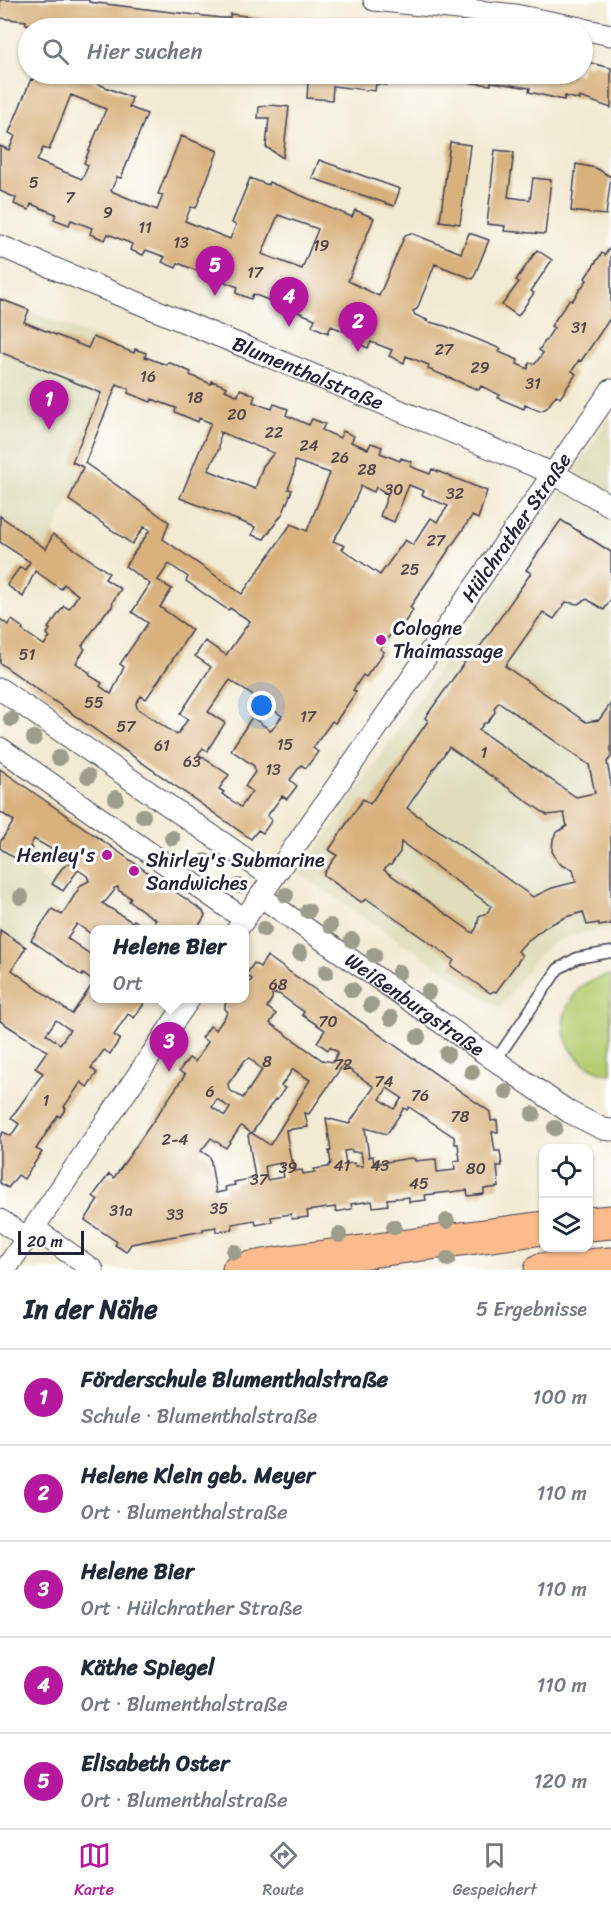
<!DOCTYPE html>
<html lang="de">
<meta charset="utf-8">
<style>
body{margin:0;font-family:Sriracha,sans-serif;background:#f6f6f7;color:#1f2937}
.controls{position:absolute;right:18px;bottom:18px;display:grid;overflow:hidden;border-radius:12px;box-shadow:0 2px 4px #0004}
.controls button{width:54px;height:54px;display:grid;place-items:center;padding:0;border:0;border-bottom:2px solid #e0e1e3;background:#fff;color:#1f2937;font:30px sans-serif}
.scale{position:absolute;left:18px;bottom:15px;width:66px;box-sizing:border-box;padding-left:6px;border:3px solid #22223b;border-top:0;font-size:16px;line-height:21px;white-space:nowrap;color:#22223b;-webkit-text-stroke:4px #fff;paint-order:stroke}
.you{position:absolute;left:262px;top:706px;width:21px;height:21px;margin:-15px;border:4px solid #fff;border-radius:50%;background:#1a73e8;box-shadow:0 0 0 9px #1a73e833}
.badge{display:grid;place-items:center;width:39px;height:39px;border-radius:50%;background:#b5179e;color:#fff;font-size:20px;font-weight:700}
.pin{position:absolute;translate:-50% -50px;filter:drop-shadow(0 2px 3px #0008)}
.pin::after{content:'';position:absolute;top:32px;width:21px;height:18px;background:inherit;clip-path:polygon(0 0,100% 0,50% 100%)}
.popup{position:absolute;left:90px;top:925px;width:159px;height:78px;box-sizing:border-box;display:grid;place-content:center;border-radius:12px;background:#fff;filter:drop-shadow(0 2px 4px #0005);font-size:20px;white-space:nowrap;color:#747a83}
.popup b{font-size:22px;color:#1f2937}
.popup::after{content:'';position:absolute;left:50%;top:100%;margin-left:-12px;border:12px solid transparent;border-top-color:#fff}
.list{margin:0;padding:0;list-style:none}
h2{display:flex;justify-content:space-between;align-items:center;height:78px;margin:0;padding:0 24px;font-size:26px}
h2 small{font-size:20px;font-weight:400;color:#747a83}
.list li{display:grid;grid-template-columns:39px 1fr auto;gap:18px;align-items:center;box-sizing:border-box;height:96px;padding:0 24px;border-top:2px solid #e0e1e3}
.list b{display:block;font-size:22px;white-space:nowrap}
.list p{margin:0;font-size:20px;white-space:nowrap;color:#747a83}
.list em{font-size:20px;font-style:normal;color:#747a83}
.icon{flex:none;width:33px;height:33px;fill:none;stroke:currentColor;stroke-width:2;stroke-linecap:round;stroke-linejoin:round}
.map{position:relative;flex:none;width:611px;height:1270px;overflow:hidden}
.search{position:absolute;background:#fff;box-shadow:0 2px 4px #0004;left:18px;right:18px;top:18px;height:66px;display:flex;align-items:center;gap:15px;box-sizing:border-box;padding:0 21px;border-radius:33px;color:#747a83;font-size:22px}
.sheet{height:558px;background:#fff}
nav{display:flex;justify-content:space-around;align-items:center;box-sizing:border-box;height:84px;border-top:2px solid #e0e1e3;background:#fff;font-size:16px;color:#747a83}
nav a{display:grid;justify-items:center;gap:3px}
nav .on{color:#b5179e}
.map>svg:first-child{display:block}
.built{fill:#dfddbb}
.green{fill:#b5cd72;stroke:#6c7856;stroke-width:1.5}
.building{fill:#d8b17c;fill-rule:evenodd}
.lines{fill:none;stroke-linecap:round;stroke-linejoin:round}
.lane-casing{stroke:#414052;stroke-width:13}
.street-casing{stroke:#414052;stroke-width:23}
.primary-casing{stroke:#414052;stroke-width:35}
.lane{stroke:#fff;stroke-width:10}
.street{stroke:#fff;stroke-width:21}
.primary{stroke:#fbbb8c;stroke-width:33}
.tree{fill:#9c9d8a}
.poi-dot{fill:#b5179e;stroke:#fff;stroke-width:2}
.labels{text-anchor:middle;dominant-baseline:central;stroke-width:6;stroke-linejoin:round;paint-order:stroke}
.number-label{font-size:16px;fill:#50464b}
.street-label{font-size:20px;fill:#22223b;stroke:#fff}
.poi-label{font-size:20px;fill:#22223b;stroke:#fff;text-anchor:start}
</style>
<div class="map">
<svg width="611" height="1270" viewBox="0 0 611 1270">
<rect width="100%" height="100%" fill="#fff"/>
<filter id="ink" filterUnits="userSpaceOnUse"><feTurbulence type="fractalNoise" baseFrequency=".0167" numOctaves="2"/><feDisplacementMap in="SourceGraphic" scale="12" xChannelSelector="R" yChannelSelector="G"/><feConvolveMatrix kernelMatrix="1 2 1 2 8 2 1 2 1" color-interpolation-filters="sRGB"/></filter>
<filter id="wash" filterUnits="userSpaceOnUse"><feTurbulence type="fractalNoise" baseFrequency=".008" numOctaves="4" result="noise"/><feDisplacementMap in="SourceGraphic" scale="24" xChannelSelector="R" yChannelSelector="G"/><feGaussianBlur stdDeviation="1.35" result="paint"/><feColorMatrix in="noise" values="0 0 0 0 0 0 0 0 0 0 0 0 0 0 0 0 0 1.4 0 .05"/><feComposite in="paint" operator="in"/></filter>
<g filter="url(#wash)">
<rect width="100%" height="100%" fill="#f2ead3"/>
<g class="built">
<polygon points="0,299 130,352 77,481 46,549 0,516"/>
<polygon points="611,416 611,928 571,935 548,946 539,954 499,1008 300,874"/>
<polygon points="0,848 63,891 0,988"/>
</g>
<path class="green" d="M611 975V1074C577 1070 551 1034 570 1002 573 997 576 991 581 987 589 980 600 977 611 975Z"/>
<g id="blocks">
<g class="building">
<polygon points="0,0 89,0 89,2 221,18 230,18 230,14 289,21 290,17 310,19 309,28 64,28 26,24 26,21 0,18"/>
<polygon points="591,63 611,68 611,108 580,97 580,100 565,96 564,100 529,92 530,88 491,82 491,85 455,81 455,77 435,75 435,74 582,74 582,64 590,66"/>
<path d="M36 74H69L86 79 132 98 129 107 147 114 121 178 117 177 111 191 157 210 163 195 158 194 181 136 218 151 196 208 191 207 185 221 230 239 236 225 232 223 250 178 268 185 269 182 352 217 355 210 374 218 348 281 379 296 405 235 411 233 461 253 469 233 489 240 473 279 435 264 417 309 413 311 415 315 427 320 426 321 445 326 501 349 499 352 518 360 517 364 528 369 529 363 535 364 543 353 539 350 554 328 551 326 569 300 572 301 579 291 587 280 585 278 602 253 605 255 611 246V317L581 361 579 360 572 371 576 374 560 398 556 395 547 408 540 411 525 405 524 409 498 398 500 395 481 386 479 390 428 369 429 365 406 356 404 363 389 356 392 350 371 342 368 348 354 342 356 336 331 326 328 333 312 326 315 319 293 310 291 316 276 310 278 304 253 294 251 299 236 293 238 287 217 279 215 284 200 277 202 273 178 263 176 268 162 262 165 257 146 250 143 255 130 250 132 244 108 234 105 240 90 234 92 228 71 220 69 225 54 219 56 214 31 204 29 210 14 204 16 198 0 191V146L9 150 15 136 9 133 31 79 33 80ZM71 95 106 109 84 163 88 165 82 179 37 161 43 148 49 150ZM278 215 318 229 302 269 262 254Z"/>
<polygon points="305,74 397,74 396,83 388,82 388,85 376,84 375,91 333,86 332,100 307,98 308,83 304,83"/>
<polygon points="271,105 289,107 283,158 266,147 269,118 258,118 259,107"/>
<polygon points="450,142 470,145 460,224 440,221"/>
<polygon points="495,150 514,152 508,197 530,200 533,178 551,180 545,234 504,231 505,226 487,224"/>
<polygon points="319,160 400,189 394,206 312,178"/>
<polygon points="576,164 596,168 611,177 606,215 571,211"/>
<polygon points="537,250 552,260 531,291 534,293 518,316 502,305 519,282 516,280"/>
<path d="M0 299 29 310 24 322 88 348 93 337 134 353 135 349 146 353 145 357 167 365 168 362 191 372 190 375 211 384 212 381 227 387 225 390 238 396 240 389 255 395 253 402 263 406 272 409 274 404 288 409 286 415 309 425 312 419 325 424 322 430 340 438 343 431 354 436 351 442 361 446 368 449 371 443 382 447 380 453 400 461 401 458 412 462 410 466 417 469 430 474 432 469 487 491 478 519 472 516 410 607 413 610 396 635 392 632 380 649 384 652 366 677 363 675 353 690 356 692 335 723 332 721 313 748 318 752 306 768 301 765 290 780 297 786 287 799 282 796 274 807 267 816 272 820 263 833 258 830 251 839 0 663V619L8 625 12 620 23 628 22 630 44 645 50 637 47 634 50 629 48 628 64 606 69 609 78 595 64 584 61 589 35 571 23 597 7 585 20 567 25 570 30 562 0 542V516L46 549 53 534 109 573 105 579 121 589 113 601 112 607 106 612 82 646 85 649 76 663 90 673 89 675 102 683 100 686 111 694 124 667 120 664 148 623 132 612 150 584 125 566 150 530 144 527 132 544 69 500 83 467 72 462 101 393 0 352ZM117 384 129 389 128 393 151 402 152 399 165 404 176 408 175 412 198 422 199 418 211 423 180 498 255 527 252 535 264 539 283 513 292 490 288 489 293 476 295 461 330 473 307 531 291 524 242 594 163 539 169 522 85 463ZM220 432 274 453 263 466 255 489 208 470 219 449ZM409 485 424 491 422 495 448 506 437 522 431 518 413 545 405 540 380 575 342 549 345 546 333 541 347 519 361 486 374 492 376 487 388 494 380 516 394 522ZM169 564 188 577 186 581 228 610 230 608 250 621 226 655 205 641 195 656 211 667 180 714 188 719 177 735 137 708 136 703 141 696 146 699 153 689 192 630 160 607 172 589 158 580ZM230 680 282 716 271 731 252 717 231 750 254 766 255 772 245 786 252 791 241 807 222 794 224 792 219 789 229 775 198 754 203 748 207 751 225 723 208 712Z"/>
<path d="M561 520 611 552V599L604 610 587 599 578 604 566 602 554 619 543 612 505 666 586 722 599 720 611 703V757L607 762 611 783V924L599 926V923L587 925 583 912 566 917 547 926 526 942 518 951 522 956 496 992 494 991 490 993 451 966 454 960 367 899 361 902 324 875V873L337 855 329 850 363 799 370 804 428 721 425 718 469 656 473 657 531 573 526 570ZM499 702 589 765 595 793 576 797 479 730 484 723H487L495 712 494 708ZM449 747 547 815 564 813 567 826 556 833 553 839 552 851 558 862 563 866 573 869 576 882 552 888 533 897 407 808ZM401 842 491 906 487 913 479 916 477 927 473 933 384 870 388 865H391L400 852Z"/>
<polygon points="0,769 203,911 205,916 196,930 149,930 156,920 129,901 131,898 118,890 118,887 114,888 114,891 106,901 102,903 132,922 134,920 148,930 94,930 94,936 77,924 67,938 94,957 94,982 83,974 82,976 31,940 52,909 62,915 81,885 89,881 87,876 78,870 63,891 52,884 62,868 72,861 34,839 30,847 32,848 22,863 0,848 0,842 14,821 0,812"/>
<path d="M0 930 26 947 12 970 72 1014 94 982V999H139L144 1004 134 1018 128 1014 114 1035 120 1039 110 1054 104 1050 91 1068 97 1073 87 1087 81 1082 64 1107 66 1108 60 1117 58 1115 36 1149 42 1152 24 1179 18 1175 8 1188 0 1183V1137L3 1132 11 1136 19 1124 11 1118 43 1073 35 1068 47 1051 0 1021ZM56 1020 70 1030 60 1044 46 1034Z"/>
<path d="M267 956 490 1112 491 1121 497 1120 498 1132H492L495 1151H500L502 1166H497L499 1187 484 1189V1194L468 1196 467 1190 425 1195 426 1200 409 1202V1197L400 1198 387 1199 388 1205 373 1207 372 1201 351 1204 352 1209 336 1212 335 1207 307 1211 308 1217 292 1219 291 1214 271 1217 272 1222 256 1225 255 1220 232 1224 233 1229 216 1232V1227L203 1229V1231L131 1244 126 1252 115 1245 117 1242 85 1220 98 1200 93 1196 109 1174 114 1178 185 1075 179 1071 189 1058 195 1062 208 1042 202 1038 210 1026 216 1030 228 1012 225 1009V1004L229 999H244V990L252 979 246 975 254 963 260 967ZM272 994H279L304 1012 302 1015 325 1030 317 1042 328 1050 330 1047 338 1052 333 1062 322 1060 270 1023 276 1014 267 1007 272 999ZM250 1058 262 1070 243 1098 229 1090 228 1084 245 1060ZM343 1065 374 1087 349 1124 326 1118 331 1151H329L331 1163 328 1167 314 1169 315 1172 303 1174 302 1170 295 1171 293 1160 291 1161 286 1130 308 1127 305 1113 309 1114ZM293 1069 310 1080 270 1145 252 1133 275 1099 277 1100 285 1088 281 1086ZM387 1088 402 1098 394 1109 380 1099ZM217 1099 230 1108 225 1116 212 1107ZM409 1107 454 1137 455 1144H458L460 1160 454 1161 455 1170 437 1172 436 1159 415 1161V1159L411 1158 374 1164 373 1156 369 1157 365 1128 387 1134 404 1108 407 1110ZM241 1126 251 1133 248 1135 255 1178 234 1182 235 1185 225 1187 226 1191 216 1193 210 1157 201 1151 211 1138 226 1148ZM352 1150V1152H361L363 1166H355L354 1163 346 1164 344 1151ZM281 1163 284 1177 267 1180 265 1166Z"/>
</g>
</g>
</g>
<g filter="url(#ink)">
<use href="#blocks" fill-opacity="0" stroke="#414052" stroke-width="1.5"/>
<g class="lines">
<g class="lane-casing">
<polyline id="lane" points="496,1060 558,969 577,958 611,952"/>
</g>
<g class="street-casing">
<g id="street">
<polyline points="374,0 515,15 581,28"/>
<polyline points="582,29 611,35"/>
<path id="s1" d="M0 246 554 474 611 506"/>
<polyline points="0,689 272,877"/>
<polyline points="0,748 244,919"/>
<path id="s2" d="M260 896 569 1112 603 1129 611 1130"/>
<path id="s3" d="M237 930 611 390"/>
<polyline points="0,1220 27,1238"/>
<polyline points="34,1228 93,1270"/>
<polyline points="5,1270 190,998"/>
</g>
</g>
<g class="primary-casing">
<g id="primary">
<polyline points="588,1224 611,1222"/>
<polyline points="239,1270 301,1260 544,1228"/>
<polyline points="541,1270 611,1264"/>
</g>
</g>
<use href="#lane" class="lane"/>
<use href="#street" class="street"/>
<use href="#primary" class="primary"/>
</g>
<g class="tree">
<circle cx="11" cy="719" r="8"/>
<circle cx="34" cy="738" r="8"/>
<circle cx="59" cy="758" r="8"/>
<circle cx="88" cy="776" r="8"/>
<circle cx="116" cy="798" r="8"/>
<circle cx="143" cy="816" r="8"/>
<circle cx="172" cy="838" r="8"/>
<circle cx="205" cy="861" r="8"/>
<circle cx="239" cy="886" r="8"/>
<circle cx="286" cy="895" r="8"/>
<circle cx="21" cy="897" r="8"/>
<circle cx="308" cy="911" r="8"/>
<circle cx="330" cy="926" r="8"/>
<circle cx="264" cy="929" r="8"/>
<circle cx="352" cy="940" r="8"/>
<circle cx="300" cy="953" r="8"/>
<circle cx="374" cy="955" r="8"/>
<circle cx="326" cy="972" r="8"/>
<circle cx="399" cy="972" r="8"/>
<circle cx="352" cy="990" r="8"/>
<circle cx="428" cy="992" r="8"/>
<circle cx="371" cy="1005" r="8"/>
<circle cx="391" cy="1018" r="8"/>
<circle cx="418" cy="1037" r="8"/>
<circle cx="447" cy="1054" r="8"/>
<circle cx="472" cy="1072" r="8"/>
<circle cx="506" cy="1092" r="8"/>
<circle cx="533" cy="1114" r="8"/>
<circle cx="555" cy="1128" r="8"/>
<circle cx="447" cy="1221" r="8"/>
<circle cx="394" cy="1227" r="8"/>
<circle cx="339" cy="1235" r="8"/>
<circle cx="234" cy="1252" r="8"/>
<circle cx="448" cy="1259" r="8"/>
</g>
</g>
<g class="poi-dot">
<circle cx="381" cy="640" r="6"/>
<circle cx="107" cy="855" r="6"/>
<circle cx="134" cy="871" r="6"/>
</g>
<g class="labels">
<g class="number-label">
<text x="34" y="182">5</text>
<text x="70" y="197">7</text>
<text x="108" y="212">9</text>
<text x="145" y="227">11</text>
<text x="181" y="242">13</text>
<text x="321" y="245">19</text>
<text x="255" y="272">17</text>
<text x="579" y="327">31</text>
<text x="444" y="349">27</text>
<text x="480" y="367">29</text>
<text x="148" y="376">16</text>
<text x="533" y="383">31</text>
<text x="195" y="397">18</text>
<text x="237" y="414">20</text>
<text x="274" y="432">22</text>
<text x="309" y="445">24</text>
<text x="340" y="457">26</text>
<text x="367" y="469">28</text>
<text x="394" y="489">30</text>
<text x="455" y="493">32</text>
<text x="436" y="540">27</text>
<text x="410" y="569">25</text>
<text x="27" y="654">51</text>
<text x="94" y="702">55</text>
<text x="308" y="716">17</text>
<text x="126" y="726">57</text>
<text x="285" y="744">15</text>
<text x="162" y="745">61</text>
<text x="484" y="752">1</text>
<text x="192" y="761">63</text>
<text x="273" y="769">13</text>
<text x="278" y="984">68</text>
<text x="328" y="1021">70</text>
<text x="267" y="1061">8</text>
<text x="343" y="1064">72</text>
<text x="384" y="1081">74</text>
<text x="210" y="1091">6</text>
<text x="420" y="1095">76</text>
<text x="46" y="1100">1</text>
<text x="460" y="1116">78</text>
<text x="175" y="1139">2-4</text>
<text x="342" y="1165">41</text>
<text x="380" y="1165">43</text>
<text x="288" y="1167">39</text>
<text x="476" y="1168">80</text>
<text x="259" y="1179">37</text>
<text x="419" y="1183">45</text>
<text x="219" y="1208">35</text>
<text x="121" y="1210">31a</text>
<text x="175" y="1214">33</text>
</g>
<g class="street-label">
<text stroke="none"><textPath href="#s1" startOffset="333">Blumenthalstraße</textPath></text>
<text stroke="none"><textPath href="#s3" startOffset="490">Hülchrather Straße</textPath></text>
<text stroke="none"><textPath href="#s2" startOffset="189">Weißenburgstraße</textPath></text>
</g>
<g class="poi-label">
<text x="393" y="628">Cologne<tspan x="393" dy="23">Thaimassage</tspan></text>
<text x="95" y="855" text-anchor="end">Henley's</text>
<text x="146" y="860">Shirley's Submarine<tspan x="146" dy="23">Sandwiches</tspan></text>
</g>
</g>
</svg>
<div class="controls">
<button><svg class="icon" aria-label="locate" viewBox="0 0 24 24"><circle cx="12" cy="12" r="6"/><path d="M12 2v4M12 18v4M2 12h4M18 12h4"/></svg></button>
<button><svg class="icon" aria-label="layers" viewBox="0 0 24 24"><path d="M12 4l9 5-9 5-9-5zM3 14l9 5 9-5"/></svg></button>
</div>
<div class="scale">20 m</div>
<div class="you"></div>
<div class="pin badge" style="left:49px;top:430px">1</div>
<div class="pin badge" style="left:358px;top:352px">2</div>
<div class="pin badge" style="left:169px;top:1072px">3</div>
<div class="popup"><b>Helene Bier</b>Ort</div>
<div class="pin badge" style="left:289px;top:327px">4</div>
<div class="pin badge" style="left:215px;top:296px">5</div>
<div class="search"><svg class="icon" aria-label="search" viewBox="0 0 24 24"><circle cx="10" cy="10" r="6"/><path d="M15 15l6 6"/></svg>Hier suchen</div>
</div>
<section class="sheet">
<h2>In der Nähe<small>5 Ergebnisse</small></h2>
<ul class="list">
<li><span class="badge">1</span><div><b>Förderschule Blumenthalstraße</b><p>Schule · Blumenthalstraße</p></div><em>100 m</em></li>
<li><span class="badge">2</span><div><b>Helene Klein geb. Meyer</b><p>Ort · Blumenthalstraße</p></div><em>110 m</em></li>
<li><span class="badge">3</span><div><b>Helene Bier</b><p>Ort · Hülchrather Straße</p></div><em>110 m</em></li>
<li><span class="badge">4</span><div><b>Käthe Spiegel</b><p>Ort · Blumenthalstraße</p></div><em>110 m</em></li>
<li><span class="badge">5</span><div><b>Elisabeth Oster</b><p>Ort · Blumenthalstraße</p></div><em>120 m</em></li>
</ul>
</section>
<nav>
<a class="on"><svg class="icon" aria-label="map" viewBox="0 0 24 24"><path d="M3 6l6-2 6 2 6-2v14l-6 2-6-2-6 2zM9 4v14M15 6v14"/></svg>Karte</a>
<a><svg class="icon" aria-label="directions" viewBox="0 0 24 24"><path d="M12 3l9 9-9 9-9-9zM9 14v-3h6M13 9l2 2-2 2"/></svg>Route</a>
<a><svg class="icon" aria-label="saved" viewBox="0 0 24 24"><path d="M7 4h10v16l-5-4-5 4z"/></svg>Gespeichert</a>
</nav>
